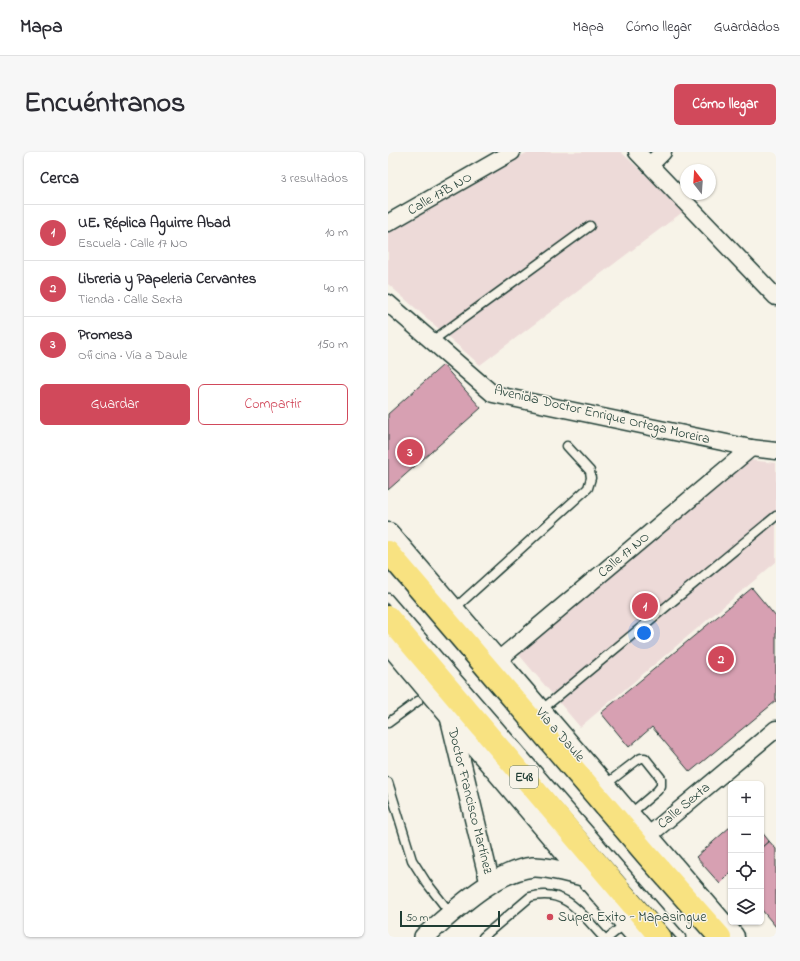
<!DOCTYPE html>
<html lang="es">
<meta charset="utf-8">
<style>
body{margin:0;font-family:"Indie Flower",sans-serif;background:#f7f7f7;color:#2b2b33}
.controls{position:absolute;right:12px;bottom:12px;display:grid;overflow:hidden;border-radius:6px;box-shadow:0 1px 3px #0004}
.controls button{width:36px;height:36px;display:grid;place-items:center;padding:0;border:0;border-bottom:1px solid #e1e1e2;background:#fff;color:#2b2b33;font:20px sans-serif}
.compass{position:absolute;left:292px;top:12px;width:36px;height:36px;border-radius:50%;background:#fff;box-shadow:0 1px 3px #0004;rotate:343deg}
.scale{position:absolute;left:12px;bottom:10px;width:100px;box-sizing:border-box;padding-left:4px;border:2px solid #1f3d34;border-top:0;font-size:11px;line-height:14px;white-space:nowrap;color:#1f3d34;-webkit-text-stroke:3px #f7f3e8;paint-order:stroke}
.you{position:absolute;left:256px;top:481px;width:14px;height:14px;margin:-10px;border:3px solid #fff;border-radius:50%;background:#1a73e8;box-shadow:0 0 0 6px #1a73e833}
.badge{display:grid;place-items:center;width:26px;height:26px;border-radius:50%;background:#d1495b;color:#fff;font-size:13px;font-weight:700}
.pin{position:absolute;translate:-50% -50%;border:2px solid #fff;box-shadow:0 1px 4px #0006}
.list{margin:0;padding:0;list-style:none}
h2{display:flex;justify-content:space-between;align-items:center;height:52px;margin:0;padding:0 16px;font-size:17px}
h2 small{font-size:13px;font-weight:400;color:#7c7c81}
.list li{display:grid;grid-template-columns:26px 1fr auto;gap:12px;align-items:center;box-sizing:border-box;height:56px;padding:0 16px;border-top:1px solid #e1e1e2}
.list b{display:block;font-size:15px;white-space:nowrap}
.list p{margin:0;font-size:13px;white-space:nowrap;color:#7c7c81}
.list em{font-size:13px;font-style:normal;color:#7c7c81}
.actions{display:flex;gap:8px;padding:12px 16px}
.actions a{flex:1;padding:9px 0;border:1px solid #d1495b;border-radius:6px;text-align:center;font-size:14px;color:#d1495b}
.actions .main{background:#d1495b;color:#fff}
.icon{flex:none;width:22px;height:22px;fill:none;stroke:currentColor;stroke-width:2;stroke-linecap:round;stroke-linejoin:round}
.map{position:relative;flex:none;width:388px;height:785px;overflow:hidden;border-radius:6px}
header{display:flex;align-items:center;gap:24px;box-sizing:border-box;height:56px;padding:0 20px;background:#fff;border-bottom:1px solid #e1e1e2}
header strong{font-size:19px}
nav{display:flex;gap:22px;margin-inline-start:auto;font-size:14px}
.intro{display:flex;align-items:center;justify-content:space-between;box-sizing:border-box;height:96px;padding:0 24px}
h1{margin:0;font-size:28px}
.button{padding:10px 18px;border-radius:6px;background:#d1495b;color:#fff;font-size:14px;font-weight:700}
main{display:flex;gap:24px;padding:0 24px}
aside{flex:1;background:#fff;border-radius:6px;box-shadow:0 1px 3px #0004}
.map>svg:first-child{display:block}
.built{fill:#eddad8}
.building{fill:#d7a0b2;stroke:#1f3d34}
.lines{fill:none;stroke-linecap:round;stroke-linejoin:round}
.service-casing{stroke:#1f3d34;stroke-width:11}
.minor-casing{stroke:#1f3d34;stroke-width:19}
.tertiary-casing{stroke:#1f3d34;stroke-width:22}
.secondary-casing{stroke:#1f3d34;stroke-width:25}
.primary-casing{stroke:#1f3d34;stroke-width:25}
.service{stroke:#f7f3e8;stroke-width:8}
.minor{stroke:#f7f3e8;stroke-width:16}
.tertiary{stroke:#f7f3e8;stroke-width:19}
.secondary{stroke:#f7f3e8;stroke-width:22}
.primary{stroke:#f8e281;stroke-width:22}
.poi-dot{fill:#d1495b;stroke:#f7f3e8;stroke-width:1.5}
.labels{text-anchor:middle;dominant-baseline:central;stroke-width:3;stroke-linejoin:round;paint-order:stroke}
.shield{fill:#f7f3e8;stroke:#60746a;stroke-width:1}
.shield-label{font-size:13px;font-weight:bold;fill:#1f3d34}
.street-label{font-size:14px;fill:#1f3d34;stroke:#f7f3e8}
.poi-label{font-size:14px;fill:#1f3d34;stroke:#f7f3e8;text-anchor:start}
</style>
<header>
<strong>Mapa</strong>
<nav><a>Mapa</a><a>Cómo llegar</a><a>Guardados</a></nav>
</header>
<div class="intro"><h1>Encuéntranos</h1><a class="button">Cómo llegar</a></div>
<main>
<aside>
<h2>Cerca<small>3 resultados</small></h2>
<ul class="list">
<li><span class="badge">1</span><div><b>UE. Réplica Aguirre Abad</b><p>Escuela · Calle 17 NO</p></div><em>10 m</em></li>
<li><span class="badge">2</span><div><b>Libreria y Papeleria Cervantes</b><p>Tienda · Calle Sexta</p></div><em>40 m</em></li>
<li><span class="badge">3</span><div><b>Promesa</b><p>Oficina · Vía a Daule</p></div><em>150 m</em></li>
</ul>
<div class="actions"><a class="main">Guardar</a><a>Compartir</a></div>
</aside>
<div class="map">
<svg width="388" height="785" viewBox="0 0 388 785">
<rect width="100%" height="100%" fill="#f7f3e8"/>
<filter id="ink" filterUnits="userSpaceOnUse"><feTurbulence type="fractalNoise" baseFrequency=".025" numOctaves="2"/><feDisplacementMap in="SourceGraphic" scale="8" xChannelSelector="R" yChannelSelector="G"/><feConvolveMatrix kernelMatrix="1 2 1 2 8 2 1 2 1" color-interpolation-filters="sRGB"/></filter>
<g filter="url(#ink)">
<g class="built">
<polygon points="140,0 233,0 296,59 92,213 0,132 0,80"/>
<polygon points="352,307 388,311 388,410 192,575 127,498"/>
</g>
<g class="building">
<polygon points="55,213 93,256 0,338 0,262"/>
<polygon points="364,436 388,465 388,549 302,620 264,575 241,595 213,561"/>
<polygon points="343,674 343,721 332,732 308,705"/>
<polygon points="373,679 381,689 373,696"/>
<polygon points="381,689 388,697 388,775 373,757 373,696"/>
</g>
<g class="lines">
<g class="service-casing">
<g id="service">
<polyline points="44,189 202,74"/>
<polyline points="0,446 293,785"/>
<polyline points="65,458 200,336 203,326 202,319 179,294"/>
<polyline points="152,559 388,364"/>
<polyline points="0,571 30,549"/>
<polyline points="0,630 24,708 38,730 63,762"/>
<polyline points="217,633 248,609 253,606 257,606 273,626 273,634 269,639 242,662"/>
<path d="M95 785 142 745C178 735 194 763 215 785"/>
<polyline points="221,785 238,771"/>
</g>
</g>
<g class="minor-casing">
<g id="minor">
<polyline points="249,0 388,145"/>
<polyline points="262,13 275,0"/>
<polyline points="0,71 124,0"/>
<polyline points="0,151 105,242 363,296 388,299"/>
<polyline points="108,510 363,296"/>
<polyline points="260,684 388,577"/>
</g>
</g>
<g class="tertiary-casing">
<g id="tertiary">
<polyline points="61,561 102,731"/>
<path d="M36 785C65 760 106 719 145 715 159 714 185 722 199 725"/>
</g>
</g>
<g class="secondary-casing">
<g id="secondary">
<path d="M0 382C114 517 231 650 345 785"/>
<polyline points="0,489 199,725 251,785"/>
</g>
</g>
<g class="primary-casing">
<g id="primary">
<polyline points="0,400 261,705 332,785"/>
<polyline points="0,465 272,785"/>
</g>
</g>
<use href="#service" class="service"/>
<use href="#minor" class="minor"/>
<use href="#tertiary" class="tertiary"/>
<use href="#secondary" class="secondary"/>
<use href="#primary" class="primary"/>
</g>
</g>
<circle class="poi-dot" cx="162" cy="765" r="4"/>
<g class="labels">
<rect class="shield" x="122" y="614" width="28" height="22" rx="3"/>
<g class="shield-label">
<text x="136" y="625">E48</text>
</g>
<g class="street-label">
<text transform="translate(52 42) rotate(-30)">Calle 17B NO</text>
<text transform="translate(214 263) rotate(13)">Avenida Doctor Enrique Ortega Moreira</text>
<text transform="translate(236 403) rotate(-40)">Calle 17 NO</text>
<text transform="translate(172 583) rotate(49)">Vía a Daule</text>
<text transform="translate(82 649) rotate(76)">Doctor Francisco Martínez</text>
<text transform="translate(296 654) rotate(-40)">Calle Sexta</text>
</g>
<g class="poi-label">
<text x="170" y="765">Super Exito - Mapasingue</text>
</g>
</g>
</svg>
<div class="controls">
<button>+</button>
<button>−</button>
<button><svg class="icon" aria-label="locate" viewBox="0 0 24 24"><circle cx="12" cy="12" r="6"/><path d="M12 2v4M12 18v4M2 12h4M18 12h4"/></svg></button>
<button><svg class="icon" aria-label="layers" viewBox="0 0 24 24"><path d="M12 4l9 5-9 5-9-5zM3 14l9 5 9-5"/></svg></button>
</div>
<svg class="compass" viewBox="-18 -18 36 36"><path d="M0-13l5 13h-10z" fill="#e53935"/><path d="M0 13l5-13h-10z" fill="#7c7c81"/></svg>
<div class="scale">50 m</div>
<div class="you"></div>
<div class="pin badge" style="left:257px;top:454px">1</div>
<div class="pin badge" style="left:333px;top:507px">2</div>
<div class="pin badge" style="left:22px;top:300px">3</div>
</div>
</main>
